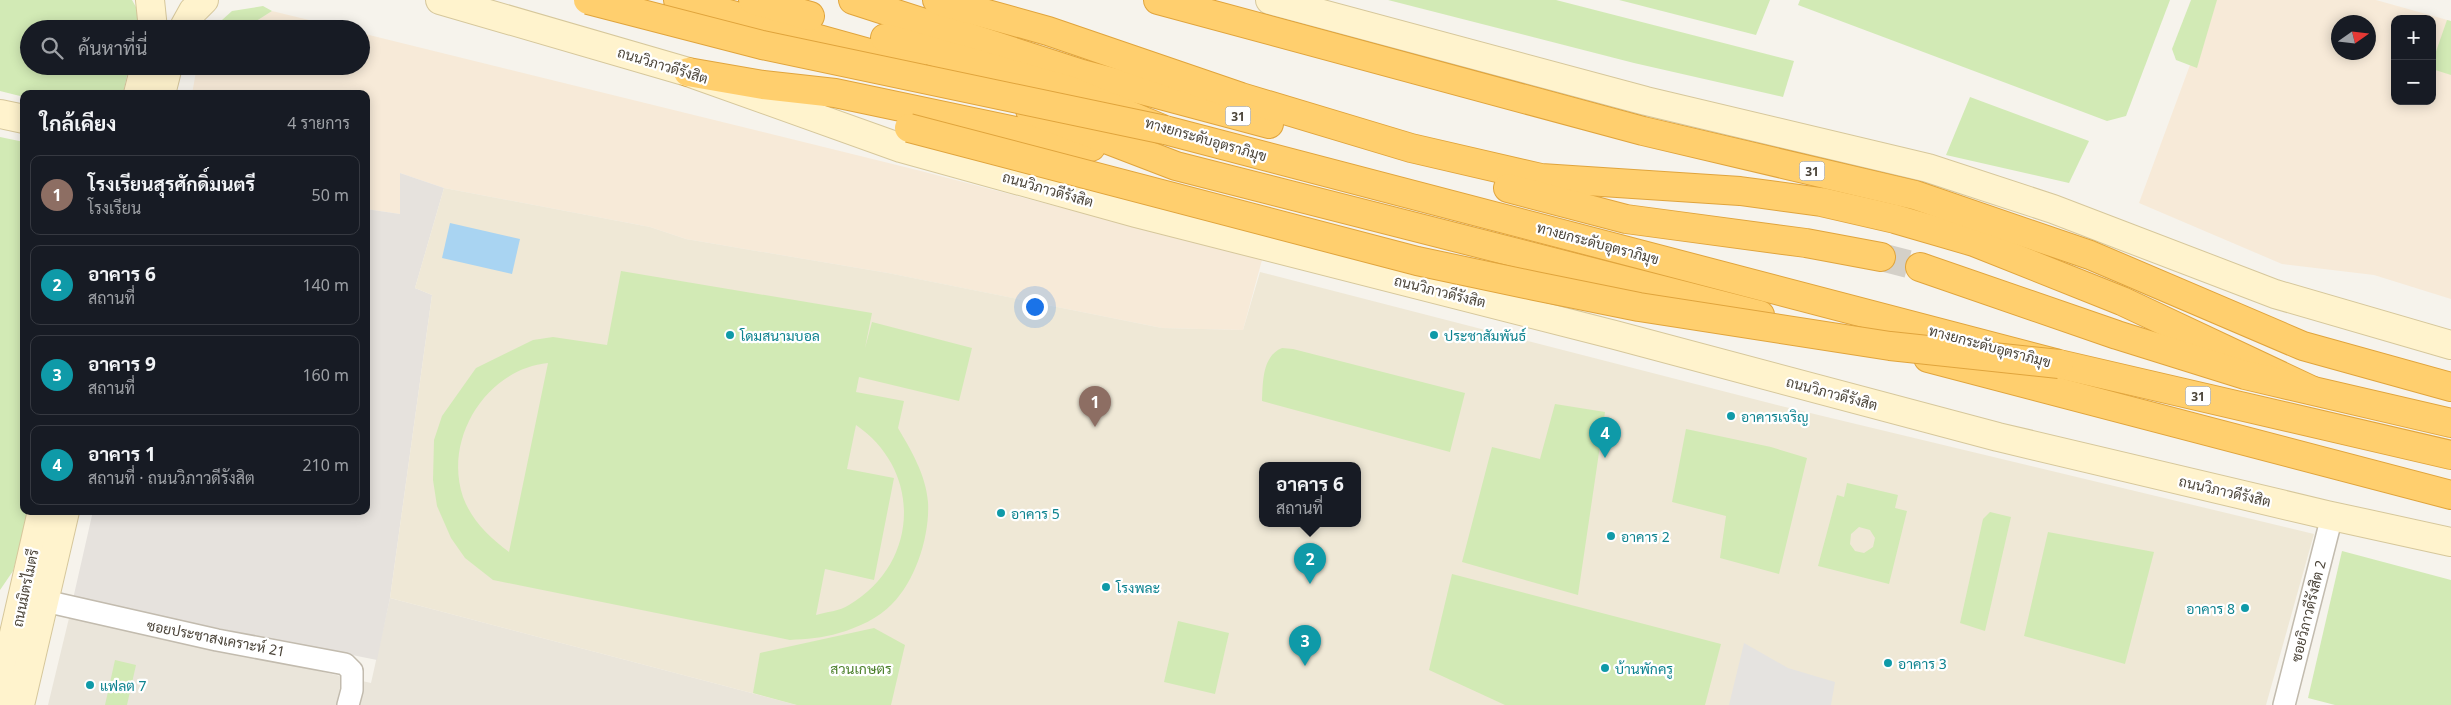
<!DOCTYPE html>
<html lang="th">
<meta charset="utf-8">
<style>
body{margin:0;font-family:"Noto Sans",Sarabun,sans-serif;background:#20242c;color:#f1f3f6}
.controls{position:absolute;right:15px;top:15px;display:grid;overflow:hidden;border-radius:10px;box-shadow:0 2px 12px #0003}
.controls button{width:45px;height:45px;display:grid;place-items:center;padding:0;border:0;border-bottom:1px solid #363941;background:#171b24;color:#f1f3f6;font:25px sans-serif}
.compass{position:absolute;left:2331px;top:15px;width:45px;height:45px;border-radius:50%;background:#171b24;box-shadow:0 2px 12px #0003;rotate:76deg}
.you{position:absolute;left:1034px;top:306px;width:18px;height:18px;margin:-12px;border:4px solid #fff;border-radius:50%;background:#1a73e8;box-shadow:0 0 0 8px #1a73e833}
.badge{display:grid;place-items:center;width:32px;height:32px;border-radius:50%;background:#1a73e8;color:#fff;font-size:16px;font-weight:700}
.pin{position:absolute;translate:-50% -41px;filter:drop-shadow(0 1px 2px #0008)}
.pin::after{content:'';position:absolute;top:26px;width:18px;height:15px;background:inherit;clip-path:polygon(0 0,100% 0,50% 100%)}
.popup{position:absolute;left:1259px;top:462px;width:102px;height:65px;box-sizing:border-box;display:grid;place-content:center;border-radius:10px;background:#171b24;filter:drop-shadow(0 1px 4px #0005);font-size:16px;white-space:nowrap;color:#9ea1a6}
.popup b{font-size:19px;color:#f1f3f6}
.popup::after{content:'';position:absolute;left:50%;top:100%;margin-left:-10px;border:10px solid transparent;border-top-color:#171b24}
.list{margin:0;padding:0;list-style:none}
h2{display:flex;justify-content:space-between;align-items:center;height:65px;margin:0;padding:0 20px;font-size:21px}
h2 small{font-size:16px;font-weight:400;color:#9ea1a6}
.list li{display:grid;grid-template-columns:32px 1fr auto;gap:15px;align-items:center;box-sizing:border-box;height:80px;margin:0 10px 10px;padding:0 10px;border:1px solid #363941;border-radius:10px}
.list b{display:block;font-size:19px;white-space:nowrap}
.list p{margin:0;font-size:16px;white-space:nowrap;color:#9ea1a6}
.list em{font-size:16px;font-style:normal;color:#9ea1a6}
.icon{flex:none;width:28px;height:28px;fill:none;stroke:currentColor;stroke-width:2;stroke-linecap:round;stroke-linejoin:round}
.map{position:relative;flex:none;width:2451px;height:705px;overflow:hidden}
.search{position:absolute;background:#171b24;box-shadow:0 2px 12px #0003;left:20px;top:20px;width:350px;height:55px;display:flex;align-items:center;gap:12px;box-sizing:border-box;padding:0 18px;border-radius:28px;color:#9ea1a6;font-size:19px}
.panel{position:absolute;background:#171b24;box-shadow:0 2px 12px #0003;left:20px;top:90px;width:350px;height:425px;border-radius:10px}
.map>svg:first-child{display:block}
.residential{fill:#eae5da}
.commercial{fill:#f7ead8;fill-rule:evenodd}
.industrial{fill:#e6e2dd}
.education{fill:#efe8d6;fill-rule:evenodd}
.green{fill:#d2eab5;fill-rule:evenodd}
.parking{fill:#e5e3e0}
.water{fill:#a9d4f2}
.lines{fill:none;stroke-linecap:round;stroke-linejoin:round}
.highway-tunnel{stroke:#d4d0c8;stroke-width:28;stroke-dasharray:28 14;stroke-linecap:butt}
.street-casing{stroke:#c2bbae;stroke-width:24}
.secondary-casing{stroke:#d6c79b;stroke-width:30}
.highway-casing{stroke:#e0a43c;stroke-width:30}
.street{stroke:#fff;stroke-width:21}
.secondary{stroke:#fff3cd;stroke-width:28}
.highway{stroke:#ffcf6e;stroke-width:28}
.highway-bridge-casing{stroke:#e0a43c;stroke-width:30;stroke-linecap:butt}
.highway-bridge{stroke:#ffcf6e;stroke-width:28}
.culture-dot{fill:#0f9aa8;stroke:#fff;stroke-width:2}
.labels{text-anchor:middle;dominant-baseline:central;stroke-width:4.5;stroke-linejoin:round;paint-order:stroke}
.shield{fill:#fff;stroke:#817c74;stroke-width:1}
.shield-label{font-size:12px;font-weight:bold;fill:#4b4439}
.street-label{font-size:14px;fill:#4b4439;stroke:#fff}
.culture-label{font-size:14px;fill:#0d838f;stroke:#fff;text-anchor:start}
.park-label{font-size:14px;fill:#4a7f2a;stroke:#fff}
</style>
<div class="map">
<svg width="2451" height="705" viewBox="0 0 2451 705">
<rect width="100%" height="100%" fill="#f6f3ec"/>
<polygon class="residential" points="390,598 797,705 48,705 70,614 371,683"/>
<g class="commercial">
<path d="M2214 0H2376L2451 21V299L2374 275 2282 264 2139 203ZM2395 19H2432V101H2395ZM2338 22H2368V52H2338Z"/>
<polygon points="272,11 346,29 244,29"/>
<polygon points="361,33 921,171 1262,260 1243,330 1162,328 888,273 686,239 650,227 444,188 400,173 400,214 366,209 366,94 192,94 197,66 361,66"/>
</g>
<polygon class="industrial" points="400,173 444,188 415,288 432,295 390,598 377,660 73,599 93,511 366,511 366,209 400,214"/>
<path class="education" d="M444 188 650 227 686 239 888 273 1162 328 1243 330 1260 272 1781 406 2314 534 2266 705H797L390 598 432 295 415 288ZM1262 465H1358V523H1262Z"/>
<g class="green">
<polygon points="0,0 132,0 141,16 138,29 29,29 29,66 129,66 123,94 24,94 24,97 0,91"/>
<polygon points="1388,0 1556,0 1794,61 1783,97 1634,63"/>
<polygon points="1619,0 1770,0 1756,35"/>
<polygon points="1800,0 2170,0 2126,116 2107,121 1798,5"/>
<polygon points="2191,0 2217,0 2197,68 2176,60 2172,49"/>
<polygon points="263,6 272,11 244,29 212,29 232,11"/>
<polygon points="2447,20 2451,21 2451,75 2432,69 2432,63"/>
<polygon points="1970,97 2089,141 2069,183 1946,155"/>
<polygon points="0,137 24,142 24,511 29,511 13,571 0,590"/>
<path d="M621 271 872 313 865 348 872 322 972 348 959 401 859 377 856 392 904 401 898 428C911 450 926 475 928 502 930 535 916 580 892 604 879 618 857 628 839 633 823 638 806 639 790 640L493 580 465 558 451 538 437 506 433 480 434 440 442 416 476 368 533 340 553 337 607 345ZM548 363 509 552C489 537 472 521 463 497 443 438 487 369 548 363ZM856 425C923 471 919 564 849 605 840 611 826 612 816 615L825 569 874 580 894 478 847 469Z"/>
<path d="M1282 348 1293 349 1465 393 1450 452 1262 401C1263 382 1262 356 1282 348Z"/>
<polygon points="1555,404 1605,412 1578,595 1462,562 1492,447 1540,459"/>
<polygon points="1686,429 1771,447 1807,458 1779,574 1720,558 1726,516 1672,502"/>
<path d="M1847 483 1898 495 1895 508 1907 511 1889 584 1818 566 1837 495 1844 497ZM1859 527 1870 530 1875 538 1873 547 1864 553 1855 551 1850 544 1851 534Z"/>
<polygon points="1990,512 2011,517 1985,631 1960,623 1983,519"/>
<polygon points="2048,532 2154,552 2125,664 2024,636"/>
<polygon points="2342,551 2451,580 2451,705 2335,705 2308,698"/>
<polygon points="1452,574 1721,644 1705,705 1505,705 1429,670"/>
<polygon points="1178,621 1229,633 1215,694 1164,682"/>
<polygon points="874,628 905,645 891,705 797,705 753,693 760,653"/>
<polygon points="115,660 136,665 127,705 105,705"/>
</g>
<polygon class="parking" points="1744,643 1788,668 1835,682 1831,705 1729,705"/>
<polygon class="water" points="450,223 520,239 512,274 442,258"/>
<g class="lines">
<polyline class="highway-tunnel" points="1881,257 1920,267"/>
<g class="street-casing">
<g id="street">
<polyline points="45,601 217,640 345,664 352,671 352,690 348,705"/>
<polyline points="2284,705 2332,516"/>
</g>
</g>
<g class="secondary-casing">
<g id="secondary">
<polyline points="150,0 153,29"/>
<polyline points="440,0 688,72 901,148 1136,213 1615,335 1998,437 2327,515 2451,542"/>
<polyline points="1270,0 1646,101 1928,168 2053,209 2275,294 2451,345"/>
<polyline points="183,29 193,11 204,0"/>
<polyline points="138,94 145,66"/>
<polyline points="161,94 168,66"/>
<polyline points="0,114 24,119"/>
<polyline points="0,695 42,511"/>
<polyline points="20,705 65,511"/>
</g>
</g>
<g class="highway-casing">
<g id="highway">
<polyline points="678,0 912,65"/>
<polyline points="753,0 810,16"/>
<polyline points="853,0 1082,74 1269,124"/>
<polyline points="937,0 1048,31 1241,97 1411,148 1541,178 1740,191 1821,202 1895,219 1974,242 2122,301 2311,390"/>
<polyline points="1158,0 1643,131 1915,195 2090,255 2303,346 2451,387"/>
<polyline points="885,38 1071,91 1165,130 2059,364 2451,455"/>
<polyline points="688,72 763,85 835,93 1091,147"/>
<polyline points="1030,110 1176,166 1760,315"/>
<polyline points="1508,188 1626,219 1806,243 1881,257"/>
<polyline points="1920,267 2117,335 2245,375 2451,423"/>
<polyline points="1928,358 2451,495"/>
</g>
</g>
<use href="#street" class="street"/>
<use href="#secondary" class="secondary"/>
<use href="#highway" class="highway"/>
<g class="highway-bridge-casing">
<g id="highway-bridge">
<polyline points="588,0 762,45 1165,130"/>
<polyline points="909,128 1417,261 1535,286 1639,307 1890,346 2059,364"/>
</g>
</g>
<use href="#highway-bridge" class="highway-bridge"/>
</g>
<g class="culture-dot">
<circle cx="730" cy="335" r="5"/>
<circle cx="1434" cy="335" r="5"/>
<circle cx="1731" cy="416" r="5"/>
<circle cx="1001" cy="513" r="5"/>
<circle cx="1611" cy="536" r="5"/>
<circle cx="1106" cy="587" r="5"/>
<circle cx="2245" cy="608" r="5"/>
<circle cx="1888" cy="663" r="5"/>
<circle cx="1605" cy="668" r="5"/>
<circle cx="90" cy="685" r="5"/>
</g>
<g class="labels">
<g class="shield">
<rect x="1225.5" y="106.5" width="25" height="19" rx="4"/>
<rect x="1799.5" y="161.5" width="25" height="19" rx="4"/>
<rect x="2185.5" y="386.5" width="25" height="19" rx="4"/>
</g>
<g class="shield-label">
<text x="1238" y="116">31</text>
<text x="1812" y="171">31</text>
<text x="2198" y="396">31</text>
</g>
<g class="street-label">
<text transform="translate(663 65) rotate(17)">ถนนวิภาวดีรังสิต</text>
<text transform="translate(1206 139) rotate(16)">ทางยกระดับอุตราภิมุข</text>
<text transform="translate(1048 189) rotate(16)">ถนนวิภาวดีรังสิต</text>
<text transform="translate(1598 243) rotate(15)">ทางยกระดับอุตราภิมุข</text>
<text transform="translate(1440 291) rotate(14)">ถนนวิภาวดีรังสิต</text>
<text transform="translate(1990 346) rotate(15)">ทางยกระดับอุตราภิมุข</text>
<text transform="translate(1832 393) rotate(15)">ถนนวิภาวดีรังสิต</text>
<text transform="translate(2225 491) rotate(13)">ถนนวิภาวดีรังสิต</text>
<text transform="translate(25 588) rotate(-78)">ถนนมิตรไมตรี</text>
<text transform="translate(2308 611) rotate(-76)">ซอยวิภาวดีรังสิต 2</text>
<text transform="translate(216 638) rotate(11)">ซอยประชาสงเคราะห์ 21</text>
</g>
<g class="culture-label">
<text x="740" y="335">โดมสนามบอล</text>
<text x="1444" y="335">ประชาสัมพันธ์</text>
<text x="1741" y="416">อาคารเจริญ</text>
<text x="1011" y="513">อาคาร 5</text>
<text x="1621" y="536">อาคาร 2</text>
<text x="1116" y="587">โรงพละ</text>
<text x="2235" y="608" text-anchor="end">อาคาร 8</text>
<text x="1898" y="663">อาคาร 3</text>
<text x="1615" y="668">บ้านพักครู</text>
<text x="100" y="685">แฟลต 7</text>
</g>
<g class="park-label">
<text x="861" y="668">สวนเกษตร</text>
</g>
</g>
</svg>
<div class="controls">
<button>+</button>
<button>−</button>
</div>
<svg class="compass" viewBox="-18 -18 36 36"><path d="M0-13l5 13h-10z" fill="#e53935"/><path d="M0 13l5-13h-10z" fill="#9ea1a6"/></svg>
<div class="you"></div>
<div class="pin badge" style="left:1095px;top:427px;background:#8d6e63">1</div>
<div class="pin badge" style="left:1310px;top:584px;background:#0f9aa8">2</div>
<div class="popup"><b>อาคาร 6</b>สถานที่</div>
<div class="pin badge" style="left:1305px;top:666px;background:#0f9aa8">3</div>
<div class="pin badge" style="left:1605px;top:458px;background:#0f9aa8">4</div>
<div class="search"><svg class="icon" aria-label="search" viewBox="0 0 24 24"><circle cx="10" cy="10" r="6"/><path d="M15 15l6 6"/></svg>ค้นหาที่นี่</div>
<section class="panel">
<h2>ใกล้เคียง<small>4 รายการ</small></h2>
<ul class="list">
<li><span class="badge" style="background:#8d6e63">1</span><div><b>โรงเรียนสุรศักดิ์มนตรี</b><p>โรงเรียน</p></div><em>50 m</em></li>
<li><span class="badge" style="background:#0f9aa8">2</span><div><b>อาคาร 6</b><p>สถานที่</p></div><em>140 m</em></li>
<li><span class="badge" style="background:#0f9aa8">3</span><div><b>อาคาร 9</b><p>สถานที่</p></div><em>160 m</em></li>
<li><span class="badge" style="background:#0f9aa8">4</span><div><b>อาคาร 1</b><p>สถานที่ · ถนนวิภาวดีรังสิต</p></div><em>210 m</em></li>
</ul>
</section>
</div>
